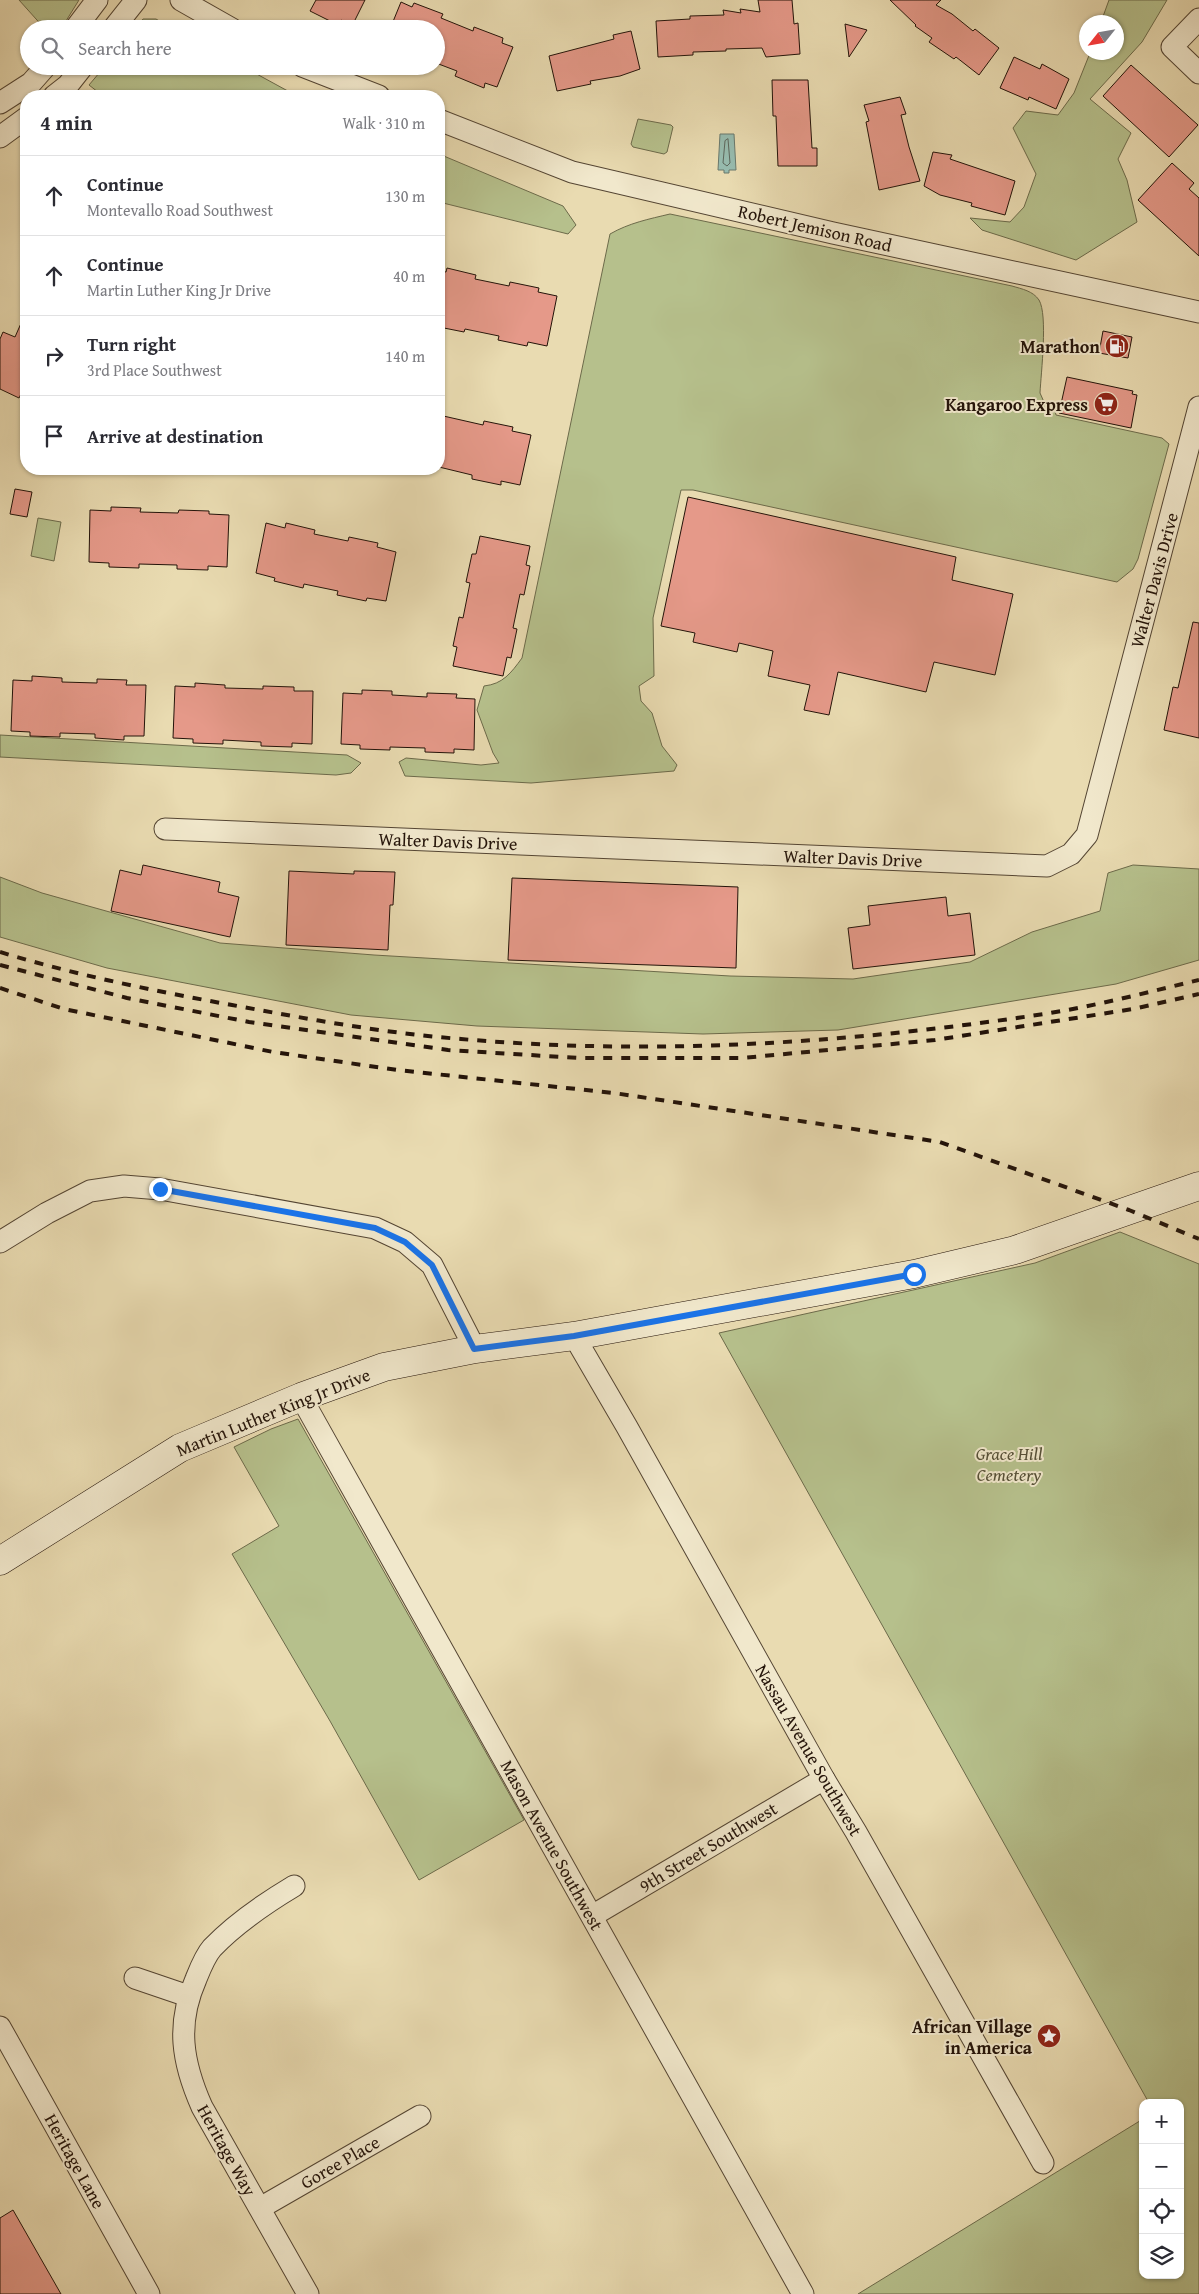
<!DOCTYPE html>
<meta charset="utf-8">
<style>
body{margin:0;font-family:"Gentium Book Plus",serif;background:#f7f7f7;color:#2b2b33}
.controls{position:absolute;right:15px;bottom:15px;display:grid;overflow:hidden;border-radius:10px;box-shadow:0 1px 4px #0004}
.controls button{width:45px;height:45px;display:grid;place-items:center;padding:0;border:0;border-bottom:1px solid #e1e1e2;background:#fff;color:#2b2b33;font:25px sans-serif}
.compass{position:absolute;left:1079px;top:15px;width:45px;height:45px;border-radius:50%;background:#fff;box-shadow:0 1px 4px #0004;rotate:239deg}
.stop{position:absolute;width:15px;height:15px;margin:-11px;border:4px solid #1a73e8;border-radius:50%;background:#fff}
.stop.end{background:#1a73e8;border-color:#fff;box-shadow:0 1px 5px #0008}
.list{margin:0;padding:0;list-style:none}
h2{display:flex;justify-content:space-between;align-items:center;height:65px;margin:0;padding:0 20px;font-size:21px}
h2 small{font-size:16px;font-weight:400;color:#7c7c81}
.list li{display:grid;grid-template-columns:32px 1fr auto;gap:15px;align-items:center;box-sizing:border-box;height:80px;padding:0 20px;border-top:1px solid #e1e1e2}
.list b{display:block;font-size:19px;white-space:nowrap}
.list p{margin:0;font-size:16px;white-space:nowrap;color:#7c7c81}
.list em{font-size:16px;font-style:normal;color:#7c7c81}
.icon{flex:none;width:28px;height:28px;fill:none;stroke:currentColor;stroke-width:2;stroke-linecap:round;stroke-linejoin:round}
.map{position:relative;flex:none;width:1199px;height:2294px;overflow:hidden}
.search{position:absolute;background:#fff;box-shadow:0 1px 4px #0004;left:20px;top:20px;width:425px;height:55px;display:flex;align-items:center;gap:12px;box-sizing:border-box;padding:0 18px;border-radius:28px;color:#7c7c81;font-size:19px}
.panel{position:absolute;background:#fff;box-shadow:0 1px 4px #0004;left:20px;top:90px;width:425px;height:385px;border-radius:20px}
.map>svg:first-child{display:block}
.green{fill:#b6c08c;stroke:#6c6a4a}
.water{fill:#97bbae;stroke:#69786c}
.lines{fill:none;stroke-linecap:round;stroke-linejoin:round}
.shore{stroke:#5d675c;stroke-width:1}
.building{fill:#e59989;stroke:#231309}
.minor-casing{stroke:#544533;stroke-width:23}
.secondary-casing{stroke:#231309;stroke-width:29}
.minor{stroke:#f1e8cc;stroke-width:21}
.secondary{stroke:#f1e8cc;stroke-width:28}
.rail{stroke:#231309;stroke-width:4;stroke-dasharray:9 9;stroke-linecap:butt}
.route{stroke:#1a73e8;stroke-width:6}
.labels{text-anchor:middle;dominant-baseline:central;stroke-width:4;stroke-linejoin:round;paint-order:stroke}
.street-label{font-size:18px;fill:#231309;stroke:#f1e8cc}
.poi-label{font-size:18px;font-weight:bold;fill:#231309;stroke:#f1e8cc;text-anchor:end}
.park-label{font-size:18px;font-style:italic;fill:#565037;stroke:#f1e8cc}
</style>
<div class="map">
<svg width="1199" height="2294" viewBox="0 0 1199 2294">
<rect width="100%" height="100%" fill="#e9dbb1"/>
<filter id="stains"><feTurbulence type="fractalNoise" baseFrequency=".004" numOctaves="4"/><feColorMatrix values="0 0 0 0 .2 0 0 0 0 .09 0 0 0 0 .02 0 0 0 .5 -.17"/></filter>
<radialGradient id="worn" r=".72"><stop offset=".6" stop-color="#630" stop-opacity="0"/><stop offset="1" stop-color="#630" stop-opacity=".3"/></radialGradient>
<g class="green">
<polygon points="19,0 79,0 61,29 45,29"/>
<polygon points="1109,0 1167,0 1142,42 1090,99 1131,133 1118,159 1127,180 1137,222 1076,260 982,230 970,218 1010,222 1024,207 1036,174 1013,128 1026,111 1058,115 1074,93 1090,53 1116,52 1116,22 1101,22"/>
<polygon points="143,19 156,19 173,29 135,29"/>
<polygon points="105,66 242,66 297,96 103,96 89,85"/>
<polygon points="638,119 671,125 673,127 667,152 664,154 633,147 631,144"/>
<polygon points="439,154 563,206 576,225 568,234 439,202"/>
<path d="M670 214 1012 286C1022 289 1033 291 1039 300 1048 315 1041 373 1040 393L1044 402 1053 403 1056 415 1162 438 1169 444 1138 559 1133 569 1117 582 693 490H681L653 618 654 676 639 686 641 701 652 713 662 746 677 765 674 771 531 783 405 776 399 762 406 758 481 765 499 763 493 753 477 710 484 686C503 684 511 673 522 658L610 234C629 223 649 219 670 214Z"/>
<polygon points="38,518 61,522 54,561 31,556"/>
<polygon points="0,735 347,755 361,763 351,773 336,775 0,757"/>
<polygon points="1133,865 1199,869 1199,960 1116,984 838,1030 703,1034 477,1026 351,1015 107,968 0,937 0,877 42,893 220,943 374,955 730,976 853,979 970,962 1032,932 1100,911 1108,873"/>
<polygon points="1120,1232 1199,1264 1199,2294 858,2294 1143,2119 1143,2275 1180,2275 1180,2103 1149,2103 719,1333 1035,1263"/>
<polygon points="298,1419 524,1820 419,1880 330,1721 232,1554 279,1526 234,1447 271,1429"/>
</g>
<polygon class="water" points="720,134 734,134 736,170 729,170 729,173 724,173 724,170 718,170"/>
<g class="lines">
<polygon class="shore" points="728,139 730,163 727,166 723,163 725,141"/>
</g>
<g class="building">
<polygon points="316,0 365,0 352,26 341,20 338,25 310,11"/>
<polygon points="758,0 792,0 794,24 798,23 800,54 766,57 762,48 726,49 726,51 693,52 693,55 658,57 656,21 690,19 690,16 724,15 723,10 741,13 740,9 760,12"/>
<polygon points="890,0 941,0 936,5 952,14 973,31 975,29 999,48 979,75 956,57 954,59 929,42 932,38 915,26 916,25"/>
<polygon points="401,2 412,7 414,3 443,14 441,18 473,31 474,27 503,38 502,43 513,47 497,87 485,83 484,88 455,76 457,71 436,63 436,29 390,29"/>
<polygon points="845,24 867,30 849,57"/>
<polygon points="631,31 640,69 620,76 590,81 591,84 557,91 549,56 614,39 613,35"/>
<polygon points="1014,57 1040,69 1042,64 1069,79 1056,109 1029,97 1028,100 1000,88"/>
<polygon points="1131,65 1198,125 1169,157 1103,96"/>
<polygon points="772,80 808,80 812,148 817,148 817,166 778,166 776,116 773,116"/>
<polygon points="900,97 906,114 901,115 909,147 920,181 879,190 866,122 869,121 864,105"/>
<polygon points="933,152 952,155 950,159 1015,181 1005,215 971,206 972,203 940,195 924,186"/>
<polygon points="1172,163 1194,183 1189,189 1199,198 1199,256 1138,200"/>
<polygon points="447,268 476,275 475,279 509,286 510,282 539,288 538,292 557,296 547,346 528,342 527,346 498,340 499,336 465,329 464,332 439,327 439,271 446,272"/>
<polygon points="26,312 26,396 21,394 19,398 0,389 0,339 3,332 15,337"/>
<polygon points="1103,331 1132,337 1128,358 1099,353"/>
<polygon points="1067,377 1133,391 1132,394 1137,395 1131,428 1059,413"/>
<polygon points="439,415 483,425 484,421 513,427 512,431 531,435 520,485 501,481 501,485 472,479 472,475 439,467"/>
<polygon points="15,489 32,492 27,517 10,514"/>
<polygon points="688,497 956,557 952,580 1013,594 995,675 934,662 926,692 838,672 829,715 804,710 810,685 768,676 773,651 739,643 737,652 693,642 695,633 661,626"/>
<polygon points="111,507 141,508 140,512 178,513 179,510 209,511 209,514 229,515 227,567 208,566 208,570 177,569 177,565 139,564 139,568 109,567 109,563 89,562 90,510 111,511"/>
<polygon points="266,523 285,528 286,523 315,530 314,534 348,541 349,537 378,543 377,547 396,552 386,601 367,598 366,601 337,595 338,591 304,584 303,588 274,581 275,578 256,573"/>
<polygon points="480,536 530,546 526,565 530,566 524,595 520,594 513,628 517,629 511,658 507,657 503,676 453,666 457,647 453,646 459,617 463,618 470,583 466,582 472,554 476,554"/>
<polygon points="1193,622 1199,623 1199,738 1164,730 1173,687 1178,688"/>
<polygon points="32,676 62,678 62,682 97,683 97,679 127,680 126,685 146,685 144,736 124,736 124,740 95,738 95,734 60,733 60,737 30,736 30,732 11,731 13,680 32,681"/>
<polygon points="195,683 225,685 225,688 263,689 263,686 294,687 294,691 313,691 312,744 292,743 292,747 261,746 261,742 223,740 223,744 193,743 193,739 173,738 175,686 195,687"/>
<polygon points="362,690 392,691 392,695 427,697 427,693 457,694 456,698 475,699 474,750 454,749 454,753 425,752 425,748 390,747 390,750 360,749 360,745 341,744 343,693 362,694"/>
<polygon points="143,865 220,882 218,892 239,897 230,937 111,911 120,870 141,875"/>
<polygon points="289,871 354,874 354,871 395,872 393,905 390,905 388,950 286,945"/>
<polygon points="512,878 738,887 736,968 508,960"/>
<polygon points="946,897 948,916 970,913 975,955 853,969 848,928 870,925 868,906"/>
<polygon points="13,2210 61,2294 0,2294 0,2218"/>
</g>
<g class="lines">
<g class="minor-casing">
<g id="minor">
<polyline points="181,0 232,29"/>
<polyline points="1199,19 1172,47 1199,73"/>
<polyline points="75,29 97,0"/>
<polyline points="113,29 136,0"/>
<polyline points="302,66 379,96"/>
<polyline points="54,96 68,85 83,66"/>
<polyline points="0,103 31,83 46,66"/>
<polyline points="439,120 572,172 833,233 1199,312"/>
<polyline points="0,137 26,118"/>
<polyline points="165,829 1047,866 1071,854 1087,835 1199,407"/>
<polyline points="0,1242 47,1213 90,1191 124,1186 160,1189 375,1228 405,1242 432,1265 475,1349"/>
<polyline points="574,1336 627,1427 824,1779 856,1832 1043,2163"/>
<polyline points="301,1397 803,2294"/>
<path d="M294 1886C264 1904 236 1923 212 1948 205 1956 200 1969 196 1979 176 2024 182 2062 202 2107L308 2294"/>
<polyline points="592,1916 824,1779"/>
<polyline points="135,1978 188,1996"/>
<polyline points="0,2027 149,2294"/>
<polyline points="260,2208 420,2116"/>
</g>
</g>
<g class="secondary-casing">
<polyline id="secondary" points="0,1561 180,1448 301,1397 384,1367 475,1349 574,1336 914,1274 1015,1250 1199,1186"/>
</g>
<use href="#minor" class="minor"/>
<use href="#secondary" class="secondary"/>
<g class="rail">
<path d="M0 952C76 975 154 991 232 1005 308 1019 383 1033 461 1039 655 1056 852 1043 1044 1014 1096 1006 1148 992 1199 980"/>
<polyline points="0,965 127,998 249,1022 448,1050 579,1058 742,1058 935,1040 1133,1009 1199,994"/>
<polyline points="0,988 64,1009 273,1052 397,1070 614,1093 940,1142 1129,1210 1199,1239"/>
</g>
</g>
<g class="lines">
<polyline class="route" points="160,1189 375,1228 405,1242 432,1265 474,1349 574,1336 914,1274"/>
</g>
<defs>
<g id="fuel-disc" transform="scale(1.25)"><circle r="9.5" fill="#8f2418" stroke="#f1e8cc"/><path d="M-5.5-6h7V0h2V4h1.3V-2.5L3-4.5l.8-.8L6-3V5H2.5V1h-1V6h-7ZM-4.2-4.7v3.2H.2V-4.7Z" fill="#fff"/></g>
<g id="supermarket-disc" transform="scale(1.25)"><circle r="9.5" fill="#8f2418" stroke="#f1e8cc"/><path d="M-6-5.5h2.5l.6 2H6L4.5 2H-2.5L-4.4-4H-6ZM-1.5 3.2a1.3 1.3 0 1 0 .1 0ZM3 3.2a1.3 1.3 0 1 0 .1 0Z" fill="#fff"/></g>
<g id="sight-disc" transform="scale(1.25)"><circle r="9.5" fill="#8f2418" stroke="#f1e8cc"/><path d="M0-6L1.8-2.2L6-1.7L2.9 1.2L3.7 5.4L0 3.3L-3.7 5.4L-2.9 1.2L-6-1.7L-1.8-2.2Z" fill="#fff"/></g>
</defs>
<g fill-rule="evenodd">
<use href="#fuel-disc" x="1117" y="346"/>
<use href="#supermarket-disc" x="1106" y="404"/>
<use href="#sight-disc" x="1049" y="2036"/>
</g>
<g class="labels">
<g class="street-label">
<text transform="translate(815 228) rotate(13)">Robert Jemison Road</text>
<text transform="translate(1154 580) rotate(-75)">Walter Davis Drive</text>
<text transform="translate(448 841) rotate(2)">Walter Davis Drive</text>
<text transform="translate(853 858) rotate(2)">Walter Davis Drive</text>
<text transform="translate(273 1412) rotate(-22)">Martin Luther King Jr Drive</text>
<text transform="translate(809 1750) rotate(60)">Nassau Avenue Southwest</text>
<text transform="translate(552 1845) rotate(61)">Mason Avenue Southwest</text>
<text transform="translate(708 1847) rotate(-31)">9th Street Southwest</text>
<text transform="translate(227 2150) rotate(61)">Heritage Way</text>
<text transform="translate(75 2161) rotate(61)">Heritage Lane</text>
<text transform="translate(340 2162) rotate(-30)">Goree Place</text>
</g>
<g class="poi-label">
<text x="1100" y="346">Marathon</text>
<text x="1088" y="404">Kangaroo Express</text>
<text x="1032" y="2026">African Village<tspan x="1032" dy="21">in America</tspan></text>
</g>
<g class="park-label">
<text x="1009" y="1453">Grace Hill<tspan x="1009" dy="21">Cemetery</tspan></text>
</g>
</g>
<rect width="100%" height="100%" filter="url(#stains)"/>
<rect width="100%" height="100%" fill="url(#worn)"/>
</svg>
<div class="controls">
<button>+</button>
<button>−</button>
<button><svg class="icon" aria-label="locate" viewBox="0 0 24 24"><circle cx="12" cy="12" r="6"/><path d="M12 2v4M12 18v4M2 12h4M18 12h4"/></svg></button>
<button><svg class="icon" aria-label="layers" viewBox="0 0 24 24"><path d="M12 4l9 5-9 5-9-5zM3 14l9 5 9-5"/></svg></button>
</div>
<svg class="compass" viewBox="-18 -18 36 36"><path d="M0-13l5 13h-10z" fill="#e53935"/><path d="M0 13l5-13h-10z" fill="#7c7c81"/></svg>
<div class="stop" style="left:914px;top:1274px"></div>
<div class="stop end" style="left:160px;top:1189px"></div>
<div class="search"><svg class="icon" aria-label="search" viewBox="0 0 24 24"><circle cx="10" cy="10" r="6"/><path d="M15 15l6 6"/></svg>Search here</div>
<section class="panel">
<h2>4 min<small>Walk · 310 m</small></h2>
<ul class="list">
<li><svg class="icon" aria-label="ahead" viewBox="0 0 24 24"><path d="M12 20V5M6 11l6-6 6 6"/></svg><div><b>Continue</b><p>Montevallo Road Southwest</p></div><em>130 m</em></li>
<li><svg class="icon" aria-label="ahead" viewBox="0 0 24 24"><path d="M12 20V5M6 11l6-6 6 6"/></svg><div><b>Continue</b><p>Martin Luther King Jr Drive</p></div><em>40 m</em></li>
<li><svg class="icon" aria-label="right" viewBox="0 0 24 24"><path d="M7 20v-9h11M14 6l5 5-5 5"/></svg><div><b>Turn right</b><p>3rd Place Southwest</p></div><em>140 m</em></li>
<li><svg class="icon" aria-label="arrive" viewBox="0 0 24 24"><path d="M6 21V4h12l-3 4 3 4H6"/></svg><div><b>Arrive at destination</b></div></li>
</ul>
</section>
</div>
